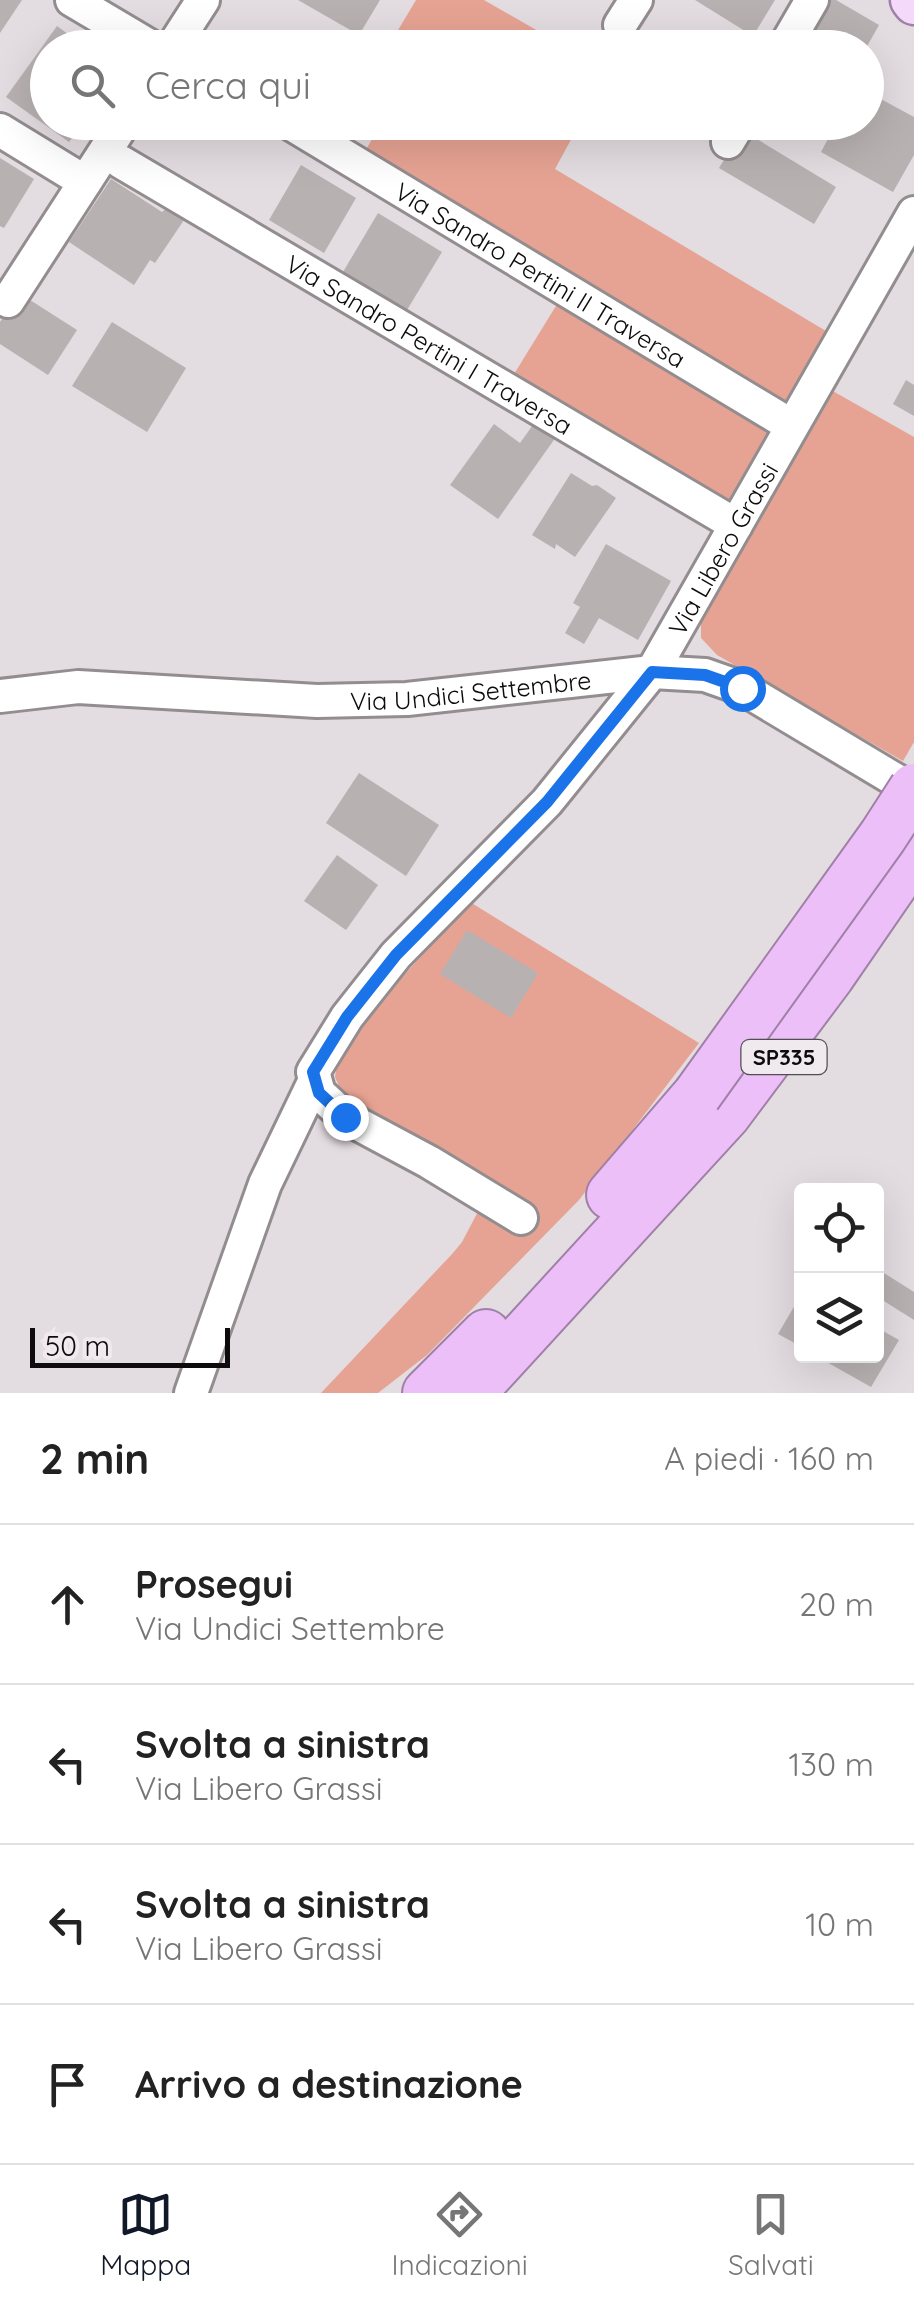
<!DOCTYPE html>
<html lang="it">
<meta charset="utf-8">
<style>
body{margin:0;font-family:Quicksand,sans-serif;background:#f2f2f2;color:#222}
.controls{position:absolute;right:30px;bottom:30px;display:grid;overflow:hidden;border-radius:10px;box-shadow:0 10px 40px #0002}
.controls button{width:90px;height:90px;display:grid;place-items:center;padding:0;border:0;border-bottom:2px solid #e0e0e0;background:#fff;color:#222;font:50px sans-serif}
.scale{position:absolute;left:30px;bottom:25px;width:200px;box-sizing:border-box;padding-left:10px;border:5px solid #0d0b0c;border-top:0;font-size:28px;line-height:35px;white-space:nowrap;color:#0d0b0c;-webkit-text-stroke:8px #f0e9ed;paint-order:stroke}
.stop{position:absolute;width:30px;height:30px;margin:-22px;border:8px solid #1a73e8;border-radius:50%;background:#fff}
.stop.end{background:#1a73e8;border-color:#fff;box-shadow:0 2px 10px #0008}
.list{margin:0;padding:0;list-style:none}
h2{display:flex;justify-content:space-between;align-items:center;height:130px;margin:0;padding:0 40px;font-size:42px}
h2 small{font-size:32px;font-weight:400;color:#767676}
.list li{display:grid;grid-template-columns:65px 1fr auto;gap:30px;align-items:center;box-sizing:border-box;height:160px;padding:0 40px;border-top:2px solid #e0e0e0}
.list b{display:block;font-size:38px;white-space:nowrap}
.list p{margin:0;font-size:32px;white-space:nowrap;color:#767676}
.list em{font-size:32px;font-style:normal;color:#767676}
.icon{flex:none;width:55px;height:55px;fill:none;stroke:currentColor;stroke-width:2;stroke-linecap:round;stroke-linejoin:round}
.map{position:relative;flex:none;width:914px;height:1393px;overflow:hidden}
.search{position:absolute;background:#fff;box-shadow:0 10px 40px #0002;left:30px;right:30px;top:30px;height:110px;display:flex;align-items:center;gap:25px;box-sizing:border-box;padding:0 35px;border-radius:55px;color:#767676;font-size:38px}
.sheet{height:770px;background:#fff}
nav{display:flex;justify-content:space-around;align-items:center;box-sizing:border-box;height:140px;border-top:2px solid #e0e0e0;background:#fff;font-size:28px;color:#767676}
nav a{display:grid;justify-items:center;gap:5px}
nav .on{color:#111827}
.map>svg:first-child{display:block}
.green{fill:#e6a393}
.building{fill:#b8b1b2}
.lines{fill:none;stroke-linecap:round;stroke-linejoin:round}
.minor-casing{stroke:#938d90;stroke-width:38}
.major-casing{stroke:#9f80a6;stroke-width:45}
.highway-casing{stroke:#9f80a6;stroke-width:52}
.minor{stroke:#fff;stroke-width:32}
.major{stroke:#f4d9fb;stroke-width:40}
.highway{stroke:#edbff9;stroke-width:48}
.highway-bridge-casing{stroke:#9f80a6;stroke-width:52;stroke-linecap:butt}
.highway-bridge{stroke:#edbff9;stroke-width:48}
.route{stroke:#1a73e8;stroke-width:12}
.labels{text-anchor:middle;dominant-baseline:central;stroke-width:8;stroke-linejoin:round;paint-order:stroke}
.shield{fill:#f0e9ed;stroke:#514e50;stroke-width:2.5}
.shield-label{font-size:22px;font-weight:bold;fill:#0d0b0c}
.street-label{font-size:25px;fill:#0d0b0c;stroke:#f0e9ed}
</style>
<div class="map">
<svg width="914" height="1393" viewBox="0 0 914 1393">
<rect width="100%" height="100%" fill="#e3dce0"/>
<g class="green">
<polygon points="416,0 484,0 566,47 388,47"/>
<polygon points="381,123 580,123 555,169 831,334 787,408 363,155"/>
<polygon points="559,301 779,430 733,511 511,379"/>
<polygon points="831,390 914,437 914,742 903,761 717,655 701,638 701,619"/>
<polygon points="470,902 699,1043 579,1200 427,1355 378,1393 321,1393 453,1253 462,1242 482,1204 525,1229 539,1210 346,1102 335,1077 337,1063 345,1045 367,1016"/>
</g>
<g class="building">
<polygon points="0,0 22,0 0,33"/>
<polygon points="298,0 380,0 359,35"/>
<polygon points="695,0 775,0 753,36"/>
<polygon points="822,0 836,0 879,25 866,48 795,48"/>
<polygon points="57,26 87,48 48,48 48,122 83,122 69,142 6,97"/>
<polygon points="866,91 914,117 914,155 893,192 821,152 837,122 866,122"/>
<polygon points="308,122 349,122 337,141"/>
<polygon points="742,130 836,187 814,224 719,168"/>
<polygon points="0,158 34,179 4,228 0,226"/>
<polygon points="301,165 356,198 324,253 269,220"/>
<polygon points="111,179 162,212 167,208 184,220 155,263 150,260 134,285 69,242"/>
<polygon points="378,213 442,252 407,310 343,272"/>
<polygon points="19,293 77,330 48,375 0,344 0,322"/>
<polygon points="112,322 186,368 147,432 72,386"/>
<polygon points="906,380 914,385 914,416 893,404"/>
<polygon points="535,422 556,437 498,519 450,485 494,424 520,443"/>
<polygon points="571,473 592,486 597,485 616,498 575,557 556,544 555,549 532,535"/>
<polygon points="606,544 671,581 638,640 599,618 584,644 565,633 580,607 573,603"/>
<polygon points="359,773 439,825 406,876 326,823"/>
<polygon points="337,855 378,885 346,930 304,901"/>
<polygon points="467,930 538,973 511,1018 440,974"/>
<polygon points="876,1268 914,1292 914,1320 876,1296"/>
<polygon points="802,1293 802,1347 778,1334"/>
<polygon points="876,1327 899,1340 871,1387 816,1356 876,1356"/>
</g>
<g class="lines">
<g class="minor-casing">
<g id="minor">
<polyline points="72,0 153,48"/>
<polyline points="620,25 636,0"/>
<polyline points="172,48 203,0"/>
<polyline points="784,48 812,0"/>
<path id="s1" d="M288 122 792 426"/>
<polyline points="0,130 85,182"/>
<polyline points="728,142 740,122"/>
<path id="s2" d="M121 162 736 525"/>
<polyline points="8,301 124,122"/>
<path id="s3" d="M0 696 78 687 317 701 407 699 652 672 705 675 742 688 914 791"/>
<path id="s4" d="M521 1218 429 1162 345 1117 319 1093 313 1072 347 1017 396 955 547 802 652 672 914 213"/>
<polyline points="191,1393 265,1184 315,1080"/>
</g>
</g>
<g class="major-casing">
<polyline id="major" points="911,0 914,4"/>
</g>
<g class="highway-casing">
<g id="highway">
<polyline points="611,1195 697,1095"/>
<polyline points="427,1393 486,1334"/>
<polyline points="471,1393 726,1115 830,976 914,854"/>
</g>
</g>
<use href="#minor" class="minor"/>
<use href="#major" class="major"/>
<use href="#highway" class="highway"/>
<g class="highway-bridge-casing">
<polyline id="highway-bridge" points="697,1095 883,836 914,788"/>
</g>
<use href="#highway-bridge" class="highway-bridge"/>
</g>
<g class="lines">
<polyline class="route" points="345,1117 319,1093 313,1072 347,1017 396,955 547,802 652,672 705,675 742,688"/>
</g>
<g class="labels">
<rect class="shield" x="741.5" y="1040" width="85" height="34" rx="8"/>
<g class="shield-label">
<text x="784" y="1057">SP335</text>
</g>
<g class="street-label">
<text stroke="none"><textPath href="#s1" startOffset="295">Via Sandro Pertini II Traversa</textPath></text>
<text stroke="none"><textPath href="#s2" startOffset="358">Via Sandro Pertini I Traversa</textPath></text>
<text stroke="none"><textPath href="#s4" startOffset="928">Via Libero Grassi</textPath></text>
<text stroke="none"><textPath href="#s3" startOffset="472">Via Undici Settembre</textPath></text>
</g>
</g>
</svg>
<div class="controls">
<button><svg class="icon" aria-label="locate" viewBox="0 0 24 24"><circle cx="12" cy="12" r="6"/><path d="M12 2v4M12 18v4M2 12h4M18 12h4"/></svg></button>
<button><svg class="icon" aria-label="layers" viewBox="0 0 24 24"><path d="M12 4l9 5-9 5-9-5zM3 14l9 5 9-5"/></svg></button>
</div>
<div class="scale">50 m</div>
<div class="stop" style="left:742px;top:688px"></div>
<div class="stop end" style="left:345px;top:1117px"></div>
<div class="search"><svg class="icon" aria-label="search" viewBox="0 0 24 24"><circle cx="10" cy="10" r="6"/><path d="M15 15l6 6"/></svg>Cerca qui</div>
</div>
<section class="sheet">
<h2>2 min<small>A piedi · 160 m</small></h2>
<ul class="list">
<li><svg class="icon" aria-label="ahead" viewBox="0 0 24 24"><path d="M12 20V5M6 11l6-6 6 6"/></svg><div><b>Prosegui</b><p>Via Undici Settembre</p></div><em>20 m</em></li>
<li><svg class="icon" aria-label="left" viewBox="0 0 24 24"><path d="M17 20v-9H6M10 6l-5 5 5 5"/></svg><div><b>Svolta a sinistra</b><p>Via Libero Grassi</p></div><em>130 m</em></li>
<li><svg class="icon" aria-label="left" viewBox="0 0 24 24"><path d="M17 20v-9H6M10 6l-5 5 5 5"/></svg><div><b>Svolta a sinistra</b><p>Via Libero Grassi</p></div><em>10 m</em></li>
<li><svg class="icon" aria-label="arrive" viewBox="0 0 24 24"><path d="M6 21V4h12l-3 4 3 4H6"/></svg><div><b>Arrivo a destinazione</b></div></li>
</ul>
</section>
<nav>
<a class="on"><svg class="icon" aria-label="map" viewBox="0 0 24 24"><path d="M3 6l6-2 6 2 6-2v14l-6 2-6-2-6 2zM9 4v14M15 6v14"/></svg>Mappa</a>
<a><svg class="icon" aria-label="directions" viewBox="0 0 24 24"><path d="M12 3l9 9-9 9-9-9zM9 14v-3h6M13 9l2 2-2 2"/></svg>Indicazioni</a>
<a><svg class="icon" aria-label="saved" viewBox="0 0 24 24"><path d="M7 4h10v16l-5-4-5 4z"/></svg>Salvati</a>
</nav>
